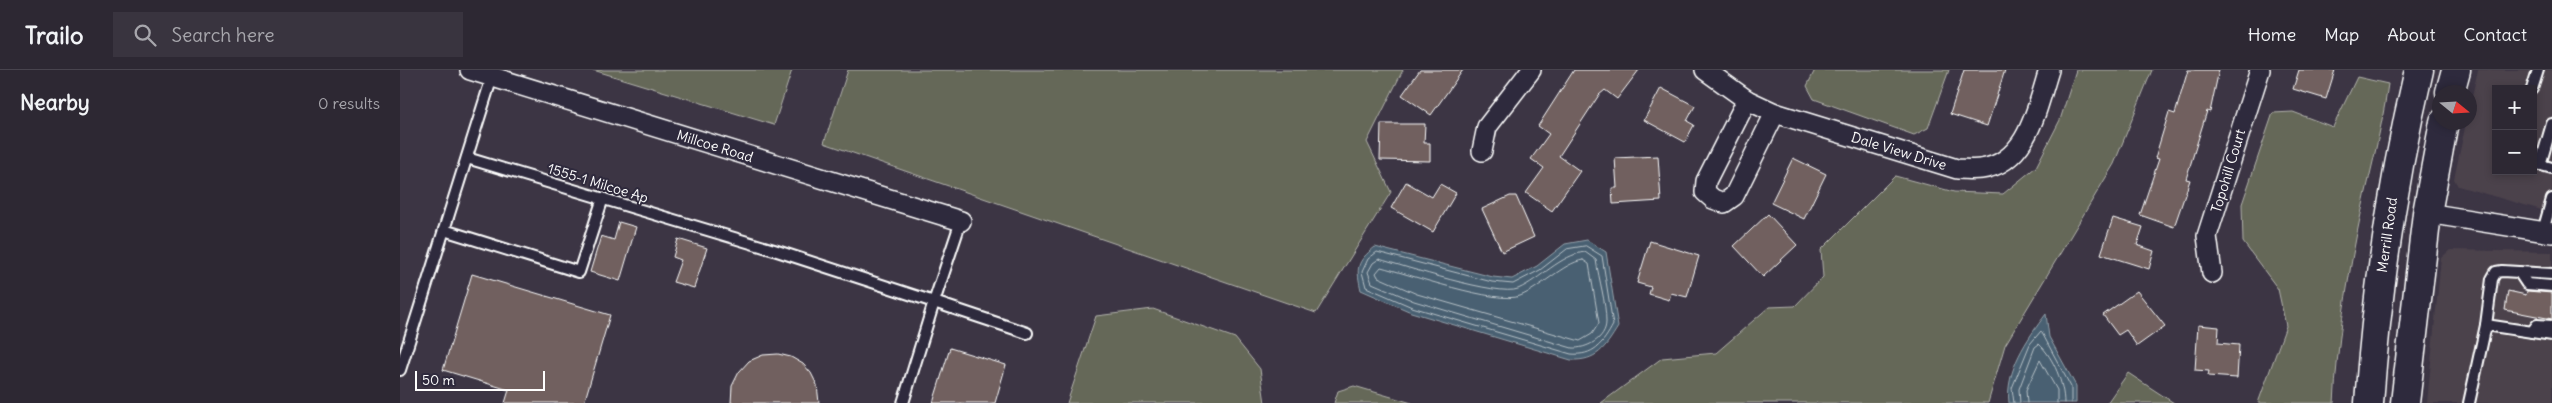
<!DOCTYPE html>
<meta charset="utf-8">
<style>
body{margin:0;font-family:Delius,sans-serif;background:#39343f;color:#f1f3f6}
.controls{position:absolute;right:15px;top:15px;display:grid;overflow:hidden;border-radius:0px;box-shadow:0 2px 8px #0003}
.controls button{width:45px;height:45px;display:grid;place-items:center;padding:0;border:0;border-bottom:1px solid #48444e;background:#2d2833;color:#f1f3f6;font:25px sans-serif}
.compass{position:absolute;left:2032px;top:15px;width:45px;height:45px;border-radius:50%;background:#2d2833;box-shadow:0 2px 8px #0003;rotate:108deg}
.scale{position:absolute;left:15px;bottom:12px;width:130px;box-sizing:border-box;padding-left:5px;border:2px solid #fff;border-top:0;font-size:14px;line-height:18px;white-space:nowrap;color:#fff;-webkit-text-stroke:4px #2f2a3d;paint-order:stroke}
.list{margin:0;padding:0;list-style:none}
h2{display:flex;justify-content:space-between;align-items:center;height:65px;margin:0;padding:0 20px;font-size:21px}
h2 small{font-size:16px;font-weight:400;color:#a7a6ac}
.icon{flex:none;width:28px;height:28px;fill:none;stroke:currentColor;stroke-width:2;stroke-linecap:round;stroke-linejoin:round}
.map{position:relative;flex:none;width:2152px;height:333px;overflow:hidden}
header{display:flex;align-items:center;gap:30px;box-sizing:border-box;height:70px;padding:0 25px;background:#2d2833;border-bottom:1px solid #48444e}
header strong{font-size:24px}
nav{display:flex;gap:28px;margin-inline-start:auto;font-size:18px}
.search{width:350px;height:45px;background:#39343f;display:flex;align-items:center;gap:12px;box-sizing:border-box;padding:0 18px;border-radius:0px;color:#a7a6ac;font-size:19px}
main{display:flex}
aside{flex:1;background:#2d2833}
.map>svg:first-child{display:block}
.built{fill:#4c424c;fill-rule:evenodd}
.green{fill:#656759;stroke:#b2b3ac}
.water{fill:#496172;stroke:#92a0aa}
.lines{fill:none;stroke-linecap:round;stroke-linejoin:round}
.shore{stroke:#b6c0c7;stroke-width:1}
.building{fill:#71615f;stroke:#fff}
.lane-casing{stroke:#fff;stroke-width:14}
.street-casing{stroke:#fff;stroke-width:22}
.primary-casing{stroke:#fff;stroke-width:31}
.lane{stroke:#2f2a3d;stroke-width:10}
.street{stroke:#2f2a3d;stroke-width:19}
.primary{stroke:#2f2a3d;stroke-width:28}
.labels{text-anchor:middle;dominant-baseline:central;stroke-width:4;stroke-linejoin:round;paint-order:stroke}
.street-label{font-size:14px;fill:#fff;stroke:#2f2a3d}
</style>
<header>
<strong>Trailo</strong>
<div class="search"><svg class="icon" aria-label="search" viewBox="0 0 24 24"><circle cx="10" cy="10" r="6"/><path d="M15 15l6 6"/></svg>Search here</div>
<nav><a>Home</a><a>Map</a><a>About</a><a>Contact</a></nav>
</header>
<main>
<aside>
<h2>Nearby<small>0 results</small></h2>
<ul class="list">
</ul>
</aside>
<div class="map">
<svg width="2152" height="333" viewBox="0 0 2152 333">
<rect width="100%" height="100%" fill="#3c3544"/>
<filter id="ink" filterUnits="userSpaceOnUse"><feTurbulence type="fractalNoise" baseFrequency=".02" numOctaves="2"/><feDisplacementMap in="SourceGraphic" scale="10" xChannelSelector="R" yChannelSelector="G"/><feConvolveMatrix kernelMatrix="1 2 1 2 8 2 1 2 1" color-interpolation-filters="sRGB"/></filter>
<g filter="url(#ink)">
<g class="built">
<path d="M2078 0H2152V143L2058 116 2054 109 2066 53 2070 52V35ZM2096 19H2133V101H2096Z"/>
<polygon points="2050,180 2152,182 2152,333 2027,333 2041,188"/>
</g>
<g class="green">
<polygon points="193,0 392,0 374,55"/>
<polygon points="448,0 1003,0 967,72 991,122 916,243 424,73"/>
<polygon points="1415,0 1549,0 1528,58 1514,65 1414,29 1407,16"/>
<polygon points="1676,0 1752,0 1714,94 1605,275 1588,333 1201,333 1262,288 1316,283 1369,237 1395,236 1423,207 1421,180 1495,106 1554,122 1603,124 1636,97 1660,50"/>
<path d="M1957 7 1988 14C1981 65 1967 113 1957 163 1946 219 1937 276 1934 333H1858L1886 256 1878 219 1843 172 1842 134 1873 43 1893 42 1933 57Z"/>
<polygon points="753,239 835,268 860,299 865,333 667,333 696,246"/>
<polygon points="1728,303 1774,333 1707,333"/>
<polygon points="954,316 1012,333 934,333 938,321"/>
</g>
<g class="water">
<path d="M1187 170 1206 182 1218 257C1205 278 1197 291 1171 290L1011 242 961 220C956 198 956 192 975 177L1093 207 1112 209 1137 196 1165 174Z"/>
<path d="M1646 244 1649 267 1676 316V333H1609C1605 301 1627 269 1646 244Z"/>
</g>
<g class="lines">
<g class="shore">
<path d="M1186 176 1202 186 1213 255C1203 274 1193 286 1171 284L1012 237 966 217 962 202 968 189 977 182 1092 212 1113 214 1140 200 1167 179Z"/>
<path d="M1185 182 1196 190C1199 210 1206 232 1206 252 1206 269 1186 279 1172 278L1014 231 972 213 968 202 973 193 979 189C1003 196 1099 227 1118 219 1141 209 1160 185 1185 182Z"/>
<path d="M1183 190 1189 194 1199 253 1192 264 1180 271 1017 224 978 207 976 203 981 197C1008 204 1098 235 1120 226 1141 218 1163 193 1183 190Z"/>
<polyline points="1614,333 1612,318 1630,274 1641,261 1671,317 1671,333"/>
<path d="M1620 333 1619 319 1635 277 1639 274C1654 288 1664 314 1664 333"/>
<polyline points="1627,333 1626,320 1640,290 1657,320 1657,333"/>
</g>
</g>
<g class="building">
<polygon points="1020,0 1063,0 1031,45 1002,25"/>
<polygon points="1174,0 1239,0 1217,29 1205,20 1199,25 1159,86 1180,101 1152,141 1126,123 1144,98 1131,89 1149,64 1138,56"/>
<polygon points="1564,0 1605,0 1587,56 1550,44"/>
<polygon points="1788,0 1819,0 1810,42 1807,41 1786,109 1790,110 1774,157 1740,145 1759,89 1755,88 1769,42 1775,44"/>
<polygon points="1899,0 1935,0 1926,29 1893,19"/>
<polygon points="1261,18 1295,36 1287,51 1294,55 1285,72 1244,50"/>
<polygon points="981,54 1025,54 1024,73 1030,73 1030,91 980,90"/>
<polygon points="1258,86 1261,131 1213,134 1212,118 1217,118 1215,88"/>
<polygon points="1393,88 1426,104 1404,149 1371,133"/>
<polygon points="1006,112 1032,127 1040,114 1056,123 1033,162 991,138"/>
<polygon points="1110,126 1116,126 1134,167 1102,182 1082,139"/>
<polygon points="1368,144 1397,175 1363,207 1334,176"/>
<polygon points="1713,148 1743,157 1737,175 1754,181 1749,199 1701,184"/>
<polygon points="219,152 236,157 220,211 190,202 201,166 214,170"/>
<polygon points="278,169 307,178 294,218 273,212 281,190 273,187"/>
<polygon points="1250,171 1299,186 1287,227 1271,223 1269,230 1249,224 1251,217 1237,213"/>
<polygon points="72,204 210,245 184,333 105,333 109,320 43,300"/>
<polygon points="1737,221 1765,256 1737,276 1726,260 1718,265 1703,245"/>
<polygon points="2108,221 2126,225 2127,221 2152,223 2152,249 2105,240"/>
<polygon points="1798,255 1819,257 1818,273 1839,275 1837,308 1808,306 1809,301 1795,300"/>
<polygon points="550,278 606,295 595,333 533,333"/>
<polygon points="378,284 391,287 403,294 411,303 417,315 419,333 331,333 332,316 339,302 349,291 363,285"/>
</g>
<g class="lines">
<g class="lane-casing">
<g id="lane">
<polyline points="2132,19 2138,0"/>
<polyline points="67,88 374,180 534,232 503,333"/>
<polyline points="2134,93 2152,98"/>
<polyline points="2140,95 2152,54"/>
<polyline points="561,151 534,232 627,263"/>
<polyline points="44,160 179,202 203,128"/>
<polyline points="2143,161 2152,129"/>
<polyline points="2119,202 2127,214 2152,216"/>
<polyline points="2152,204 2102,201 2096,202 2092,209 2086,255 2152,265"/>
<polyline points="2132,262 2137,255 2152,256"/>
<polyline points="0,300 92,7"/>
<polyline points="2069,333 2086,255"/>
</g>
</g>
<g class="street-casing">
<g id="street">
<polyline points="70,0 561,151"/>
<path d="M1305 0 1347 30 1375 43 1557 99C1565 99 1573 100 1581 99 1628 93 1637 37 1649 0"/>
<polyline points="1347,30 1306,111 1305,122 1313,129 1324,133 1334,126 1375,43"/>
<polyline points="1082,81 1087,57 1131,0"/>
<polyline points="2027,143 2152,163"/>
<polyline points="1812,203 1807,166 1860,0"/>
</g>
</g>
<g class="primary-casing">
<g id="primary">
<polyline points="2050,22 2056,0"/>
<path d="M1969 333C1977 220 1993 110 2019 0"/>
<polyline points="2005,333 2027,143 2044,52"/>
</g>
</g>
<use href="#lane" class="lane"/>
<use href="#street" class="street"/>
<use href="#primary" class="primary"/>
</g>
</g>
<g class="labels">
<g class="street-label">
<text transform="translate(315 76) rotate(17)">Millcoe Road</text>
<text transform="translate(1499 81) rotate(17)">Dale View Drive</text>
<text transform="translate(1828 101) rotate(-73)">Topohill Court</text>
<text transform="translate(198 113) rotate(17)">1555-1 Milcoe Ap</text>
<text transform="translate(1987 165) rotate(-82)">Merrill Road</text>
</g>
</g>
</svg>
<div class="controls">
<button>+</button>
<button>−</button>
</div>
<svg class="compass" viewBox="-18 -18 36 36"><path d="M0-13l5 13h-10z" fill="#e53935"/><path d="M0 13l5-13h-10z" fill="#a7a6ac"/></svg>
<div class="scale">50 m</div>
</div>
</main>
